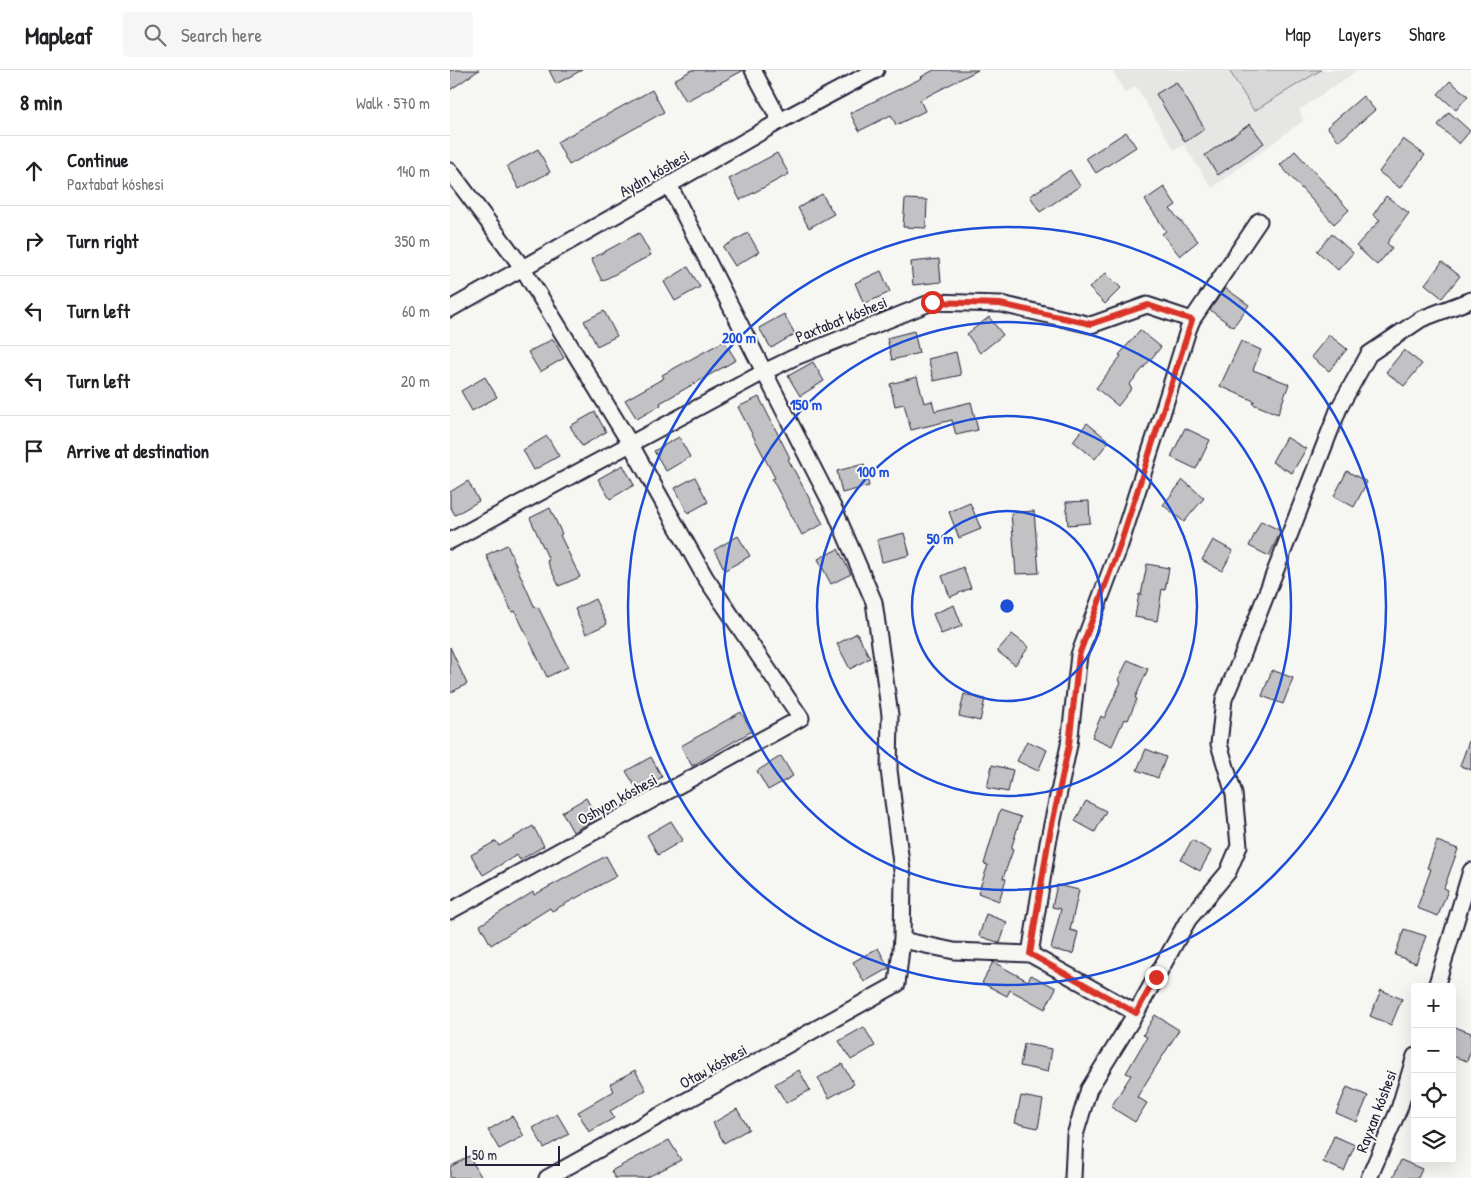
<!DOCTYPE html>
<meta charset="utf-8">
<style>
body{margin:0;font-family:"Patrick Hand",sans-serif;background:#f6f6f6;color:#202124}
.controls{position:absolute;right:15px;bottom:15px;display:grid;overflow:hidden;border-radius:5px;box-shadow:0 5px 20px #0002}
.controls button{width:45px;height:45px;display:grid;place-items:center;padding:0;border:0;border-bottom:1px solid #e0e0e0;background:#fff;color:#202124;font:25px sans-serif}
.scale{position:absolute;left:15px;bottom:12px;width:95px;box-sizing:border-box;padding-left:5px;border:2px solid #22223b;border-top:0;font-size:14px;line-height:18px;white-space:nowrap;color:#22223b;-webkit-text-stroke:4px #f6f6f2;paint-order:stroke}
.stop{position:absolute;width:15px;height:15px;margin:-11px;border:4px solid #d93025;border-radius:50%;background:#fff}
.stop.end{background:#d93025;border-color:#fff;box-shadow:0 1px 5px #0008}
.list{margin:0;padding:0;list-style:none}
h2{display:flex;justify-content:space-between;align-items:center;height:65px;margin:0;padding:0 20px;font-size:21px}
h2 small{font-size:16px;font-weight:400;color:#757577}
.list li{display:grid;grid-template-columns:32px 1fr auto;gap:15px;align-items:center;box-sizing:border-box;height:70px;padding:0 20px;border-top:1px solid #e0e0e0}
.list b{display:block;font-size:19px;white-space:nowrap}
.list p{margin:0;font-size:16px;white-space:nowrap;color:#757577}
.list em{font-size:16px;font-style:normal;color:#757577}
.icon{flex:none;width:28px;height:28px;fill:none;stroke:currentColor;stroke-width:2;stroke-linecap:round;stroke-linejoin:round}
.map{position:relative;flex:none;width:1021px;height:1108px;overflow:hidden}
header{display:flex;align-items:center;gap:30px;box-sizing:border-box;height:70px;padding:0 25px;background:#fff;border-bottom:1px solid #e0e0e0}
header strong{font-size:24px}
nav{display:flex;gap:28px;margin-inline-start:auto;font-size:18px}
.search{width:350px;height:45px;background:#f6f6f6;display:flex;align-items:center;gap:12px;box-sizing:border-box;padding:0 18px;border-radius:5px;color:#757577;font-size:19px}
main{display:flex}
aside{flex:1;background:#fff}
.map>svg:first-child{display:block}
.built{fill:#e6e6e4}
.green{fill:#d7d7d7;stroke:#7c7c89}
.building{fill:#c2c2c4;stroke:#22223b}
.lines{fill:none;stroke-linecap:round;stroke-linejoin:round}
.minor-casing{stroke:#22223b;stroke-width:19}
.minor{stroke:#f6f6f2;stroke-width:15}
.route{stroke:#d93025;stroke-width:6}
.ring{fill:none;stroke:#1d4ed8;stroke-width:2.5}
.labels{text-anchor:middle;dominant-baseline:central;stroke-width:4;stroke-linejoin:round;paint-order:stroke}
.street-label{font-size:16px;fill:#22223b;stroke:#f6f6f2}
.centre{fill:#1d4ed8;stroke:#f6f6f2;stroke-width:2.5}
.ring-label{font-size:15px;text-anchor:middle;font-weight:bold;fill:#1d4ed8;stroke:#f6f6f2;stroke-width:4;stroke-linejoin:round;paint-order:stroke}
</style>
<header>
<strong>Mapleaf</strong>
<div class="search"><svg class="icon" aria-label="search" viewBox="0 0 24 24"><circle cx="10" cy="10" r="6"/><path d="M15 15l6 6"/></svg>Search here</div>
<nav><a>Map</a><a>Layers</a><a>Share</a></nav>
</header>
<main>
<aside>
<h2>8 min<small>Walk · 570 m</small></h2>
<ul class="list">
<li><svg class="icon" aria-label="ahead" viewBox="0 0 24 24"><path d="M12 20V5M6 11l6-6 6 6"/></svg><div><b>Continue</b><p>Paxtabat kóshesi</p></div><em>140 m</em></li>
<li><svg class="icon" aria-label="right" viewBox="0 0 24 24"><path d="M7 20v-9h11M14 6l5 5-5 5"/></svg><div><b>Turn right</b></div><em>350 m</em></li>
<li><svg class="icon" aria-label="left" viewBox="0 0 24 24"><path d="M17 20v-9H6M10 6l-5 5 5 5"/></svg><div><b>Turn left</b></div><em>60 m</em></li>
<li><svg class="icon" aria-label="left" viewBox="0 0 24 24"><path d="M17 20v-9H6M10 6l-5 5 5 5"/></svg><div><b>Turn left</b></div><em>20 m</em></li>
<li><svg class="icon" aria-label="arrive" viewBox="0 0 24 24"><path d="M6 21V4h12l-3 4 3 4H6"/></svg><div><b>Arrive at destination</b></div></li>
</ul>
</aside>
<div class="map">
<svg width="1021" height="1108" viewBox="0 0 1021 1108">
<rect width="100%" height="100%" fill="#f6f6f2"/>
<filter id="ink" filterUnits="userSpaceOnUse"><feTurbulence type="fractalNoise" baseFrequency=".02" numOctaves="2"/><feDisplacementMap in="SourceGraphic" scale="10" xChannelSelector="R" yChannelSelector="G"/><feConvolveMatrix kernelMatrix="1 2 1 2 8 2 1 2 1" color-interpolation-filters="sRGB"/></filter>
<g filter="url(#ink)">
<polygon class="built" points="662,0 908,0 849,40 854,50 762,118 734,75 724,80 686,16 675,23"/>
<polygon class="green" points="779,0 871,0 804,41"/>
<g class="building">
<polygon points="0,0 29,0 0,20"/>
<polygon points="99,0 132,0 106,14"/>
<polygon points="242,0 294,0 236,31 224,10"/>
<polygon points="484,0 528,0 470,30 475,41 446,55 441,45 409,61 400,43 472,8 471,7"/>
<polygon points="1000,11 1018,26 1006,40 988,24"/>
<polygon points="726,12 755,59 735,72 706,24"/>
<polygon points="202,20 214,42 119,95 107,72"/>
<polygon points="913,26 925,40 889,71 877,57"/>
<polygon points="999,42 1020,61 1009,74 988,55"/>
<polygon points="800,54 814,73 768,105 755,85"/>
<polygon points="676,62 686,77 646,103 636,88"/>
<polygon points="953,69 975,85 950,118 929,102"/>
<polygon points="88,79 100,102 69,119 57,96"/>
<polygon points="845,81 899,140 884,154 830,95"/>
<polygon points="327,83 339,104 290,130 279,109"/>
<polygon points="620,100 630,116 590,142 580,126"/>
<polygon points="714,117 726,135 720,139 748,171 730,186 712,164 716,161 695,130"/>
<polygon points="372,124 384,144 359,158 348,138"/>
<polygon points="936,126 959,143 937,173 942,178 927,195 906,176 930,150 923,145"/>
<polygon points="455,129 477,130 476,158 453,157"/>
<polygon points="189,163 201,185 152,211 141,189"/>
<polygon points="298,163 309,182 285,196 273,177"/>
<polygon points="882,164 903,183 888,200 867,181"/>
<polygon points="489,189 491,212 463,215 461,192"/>
<polygon points="992,192 1010,206 992,228 975,214"/>
<polygon points="238,197 250,217 225,231 214,212"/>
<polygon points="431,201 440,222 414,234 405,213"/>
<polygon points="656,203 671,218 655,234 639,218"/>
<polygon points="775,218 799,235 783,257 760,240"/>
<polygon points="154,241 167,266 147,276 134,251"/>
<polygon points="334,244 345,264 321,278 309,258"/>
<polygon points="539,247 553,265 530,283 517,264"/>
<polygon points="690,260 711,277 679,315 682,318 668,336 646,318 671,286 669,285"/>
<polygon points="464,261 469,283 442,290 437,268"/>
<polygon points="879,265 897,279 879,301 861,287"/>
<polygon points="103,269 114,288 90,302 78,282"/>
<polygon points="274,271 286,290 210,333 211,335 187,349 175,330 214,308 212,305"/>
<polygon points="791,271 811,280 803,300 839,314 828,344 803,334 804,331 770,316"/>
<polygon points="954,280 972,294 954,316 936,302"/>
<polygon points="506,282 511,305 484,311 478,289"/>
<polygon points="363,292 374,311 350,326 338,306"/>
<polygon points="35,307 47,327 22,341 11,321"/>
<polygon points="467,307 474,333 482,331 485,341 521,332 528,360 506,365 502,350 461,360 454,334 445,336 440,314"/>
<polygon points="309,327 340,388 338,389 373,454 352,465 322,409 325,408 288,337"/>
<polygon points="145,342 156,362 132,376 120,356"/>
<polygon points="637,353 659,371 645,389 623,371"/>
<polygon points="735,358 760,370 746,399 721,387"/>
<polygon points="97,366 109,386 84,400 73,380"/>
<polygon points="229,367 240,387 216,401 204,381"/>
<polygon points="836,367 856,379 842,403 822,392"/>
<polygon points="414,394 419,416 392,423 387,401"/>
<polygon points="173,395 184,415 160,429 148,409"/>
<polygon points="897,401 917,412 904,437 884,426"/>
<polygon points="245,407 258,432 238,443 225,418"/>
<polygon points="733,410 754,428 734,452 713,435"/>
<polygon points="18,411 29,431 5,445 0,436 0,422"/>
<polygon points="639,431 640,453 618,455 616,432"/>
<polygon points="520,433 531,459 509,468 499,442"/>
<polygon points="100,438 112,464 110,465 130,507 109,516 97,491 99,490 80,448"/>
<polygon points="584,441 589,503 566,504 561,443"/>
<polygon points="811,451 831,461 819,486 799,476"/>
<polygon points="454,463 460,485 432,492 427,470"/>
<polygon points="288,466 300,486 275,500 264,480"/>
<polygon points="763,470 783,481 772,501 752,490"/>
<polygon points="57,475 85,538 88,537 118,597 97,607 65,541 62,542 36,485"/>
<polygon points="388,479 401,504 381,514 368,489"/>
<polygon points="697,494 719,498 715,520 712,519 707,551 685,547 689,524 691,525"/>
<polygon points="513,497 521,518 500,527 492,506"/>
<polygon points="145,529 157,554 136,564 125,539"/>
<polygon points="504,535 512,556 491,564 483,544"/>
<polygon points="407,563 420,588 400,599 387,574"/>
<polygon points="562,564 579,577 565,595 547,581"/>
<polygon points="0,577 17,614 0,623"/>
<polygon points="678,590 698,599 685,628 687,629 678,650 674,649 662,676 642,667 651,646 654,648 671,612 668,610"/>
<polygon points="822,600 843,608 833,634 812,626"/>
<polygon points="514,624 535,629 530,651 509,646"/>
<polygon points="291,642 302,661 242,696 231,676"/>
<polygon points="1020,668 1021,668 1021,700 1010,696"/>
<polygon points="577,671 597,680 588,701 567,691"/>
<polygon points="696,679 716,687 708,708 687,700"/>
<polygon points="331,686 343,706 318,720 307,701"/>
<polygon points="201,687 212,707 188,721 176,701"/>
<polygon points="542,695 563,700 558,722 537,718"/>
<polygon points="136,728 147,748 123,762 112,742"/>
<polygon points="636,731 656,741 645,762 625,751"/>
<polygon points="550,740 571,747 561,779 563,780 553,808 556,809 549,831 528,823 538,795 534,794"/>
<polygon points="221,751 233,770 208,785 197,765"/>
<polygon points="83,756 94,776 70,790 67,785 33,805 21,785 46,771 49,776"/>
<polygon points="742,770 761,781 750,801 731,790"/>
<polygon points="987,771 1008,779 994,818 998,820 988,846 967,838 981,799 977,798"/>
<polygon points="156,786 167,806 102,841 100,838 41,875 30,855 83,822 84,825"/>
<polygon points="607,815 629,820 620,860 628,862 623,884 601,879 611,839 602,837"/>
<polygon points="536,844 557,852 550,873 529,866"/>
<polygon points="954,859 976,866 966,893 945,885"/>
<polygon points="428,878 439,898 414,912 403,892"/>
<polygon points="543,892 578,911 581,905 606,918 595,939 560,920 557,926 532,913"/>
<polygon points="931,920 952,929 941,955 920,946"/>
<polygon points="705,945 729,960 687,1027 697,1033 685,1052 661,1037 681,1005 676,1003 697,967 693,965"/>
<polygon points="414,957 425,976 401,990 389,971"/>
<polygon points="1005,957 1021,963 1021,980 1017,991 1002,986 1002,964"/>
<polygon points="574,974 602,979 598,1002 570,996"/>
<polygon points="392,994 404,1014 379,1028 368,1008"/>
<polygon points="185,1000 196,1020 160,1041 164,1048 139,1062 128,1042 164,1021 160,1014"/>
<polygon points="349,1000 360,1020 336,1033 325,1014"/>
<polygon points="897,1017 918,1026 907,1052 886,1043"/>
<polygon points="571,1026 593,1030 588,1058 565,1053"/>
<polygon points="287,1039 299,1059 274,1073 263,1053"/>
<polygon points="107,1044 119,1064 94,1078 83,1058"/>
<polygon points="62,1046 74,1066 49,1079 38,1060"/>
<polygon points="884,1066 905,1075 894,1101 873,1092"/>
<polygon points="219,1070 231,1090 196,1108 165,1108 161,1101"/>
<polygon points="19,1086 32,1108 0,1108 0,1097"/>
<polygon points="951,1090 972,1099 968,1108 943,1108"/>
</g>
<g class="lines">
<g class="minor-casing">
<g id="minor">
<polyline points="303,0 330,51"/>
<polyline points="0,101 72,197 181,375 255,507 351,648 0,841"/>
<polyline points="0,239 219,115 330,51 426,0"/>
<polyline points="0,471 314,302 343,288 482,232 551,234 641,255 697,235 742,250"/>
<polyline points="452,870 504,881 580,884 686,943"/>
<polyline points="580,884 598,773 619,675 629,585 669,478 708,357 738,260 742,250 809,151"/>
<polyline points="986,917 1021,801"/>
<polyline points="97,1108 447,914 452,870 453,808 439,700 440,645 424,532 385,441 219,115"/>
<polyline points="623,1108 625,1065 639,1019 686,943 738,850 778,802 789,776 784,724 769,674 774,629 791,589 889,338 919,284 971,249 1021,230"/>
<polyline points="919,1108 949,1039 965,986"/>
</g>
</g>
<use href="#minor" class="minor"/>
</g>
</g>
<g class="lines" filter="url(#ink)">
<polyline class="route" points="482,232 550,234 641,254 698,235 742,250 669,478 629,585 619,675 598,773 580,884 686,943 706,907"/>
</g>
<g class="ring">
<circle cx="557" cy="536" r="95"/>
<circle cx="557" cy="536" r="190"/>
<circle cx="557" cy="536" r="284"/>
<circle cx="557" cy="536" r="379"/>
</g>
<g class="labels">
<g class="street-label">
<text transform="translate(204 103) rotate(-30)">Aydın kóshesi</text>
<text transform="translate(391 249) rotate(-22)">Paxtabat kóshesi</text>
<text transform="translate(167 729) rotate(-29)">Oshyon kóshesi</text>
<text transform="translate(263 996) rotate(-29)">Otaw kóshesi</text>
<text transform="translate(926 1041) rotate(-69)">Rayxan kóshesi</text>
</g>
</g>
<circle cx="557" cy="536" r="8" class="centre"/>
<g class="ring-label">
<text x="289" y="273">200 m</text>
<text x="356" y="340">150 m</text>
<text x="423" y="407">100 m</text>
<text x="490" y="474">50 m</text>
</g>
</svg>
<div class="controls">
<button>+</button>
<button>−</button>
<button><svg class="icon" aria-label="locate" viewBox="0 0 24 24"><circle cx="12" cy="12" r="6"/><path d="M12 2v4M12 18v4M2 12h4M18 12h4"/></svg></button>
<button><svg class="icon" aria-label="layers" viewBox="0 0 24 24"><path d="M12 4l9 5-9 5-9-5zM3 14l9 5 9-5"/></svg></button>
</div>
<div class="scale">50 m</div>
<div class="stop" style="left:482px;top:232px"></div>
<div class="stop end" style="left:706px;top:907px"></div>
</div>
</main>
